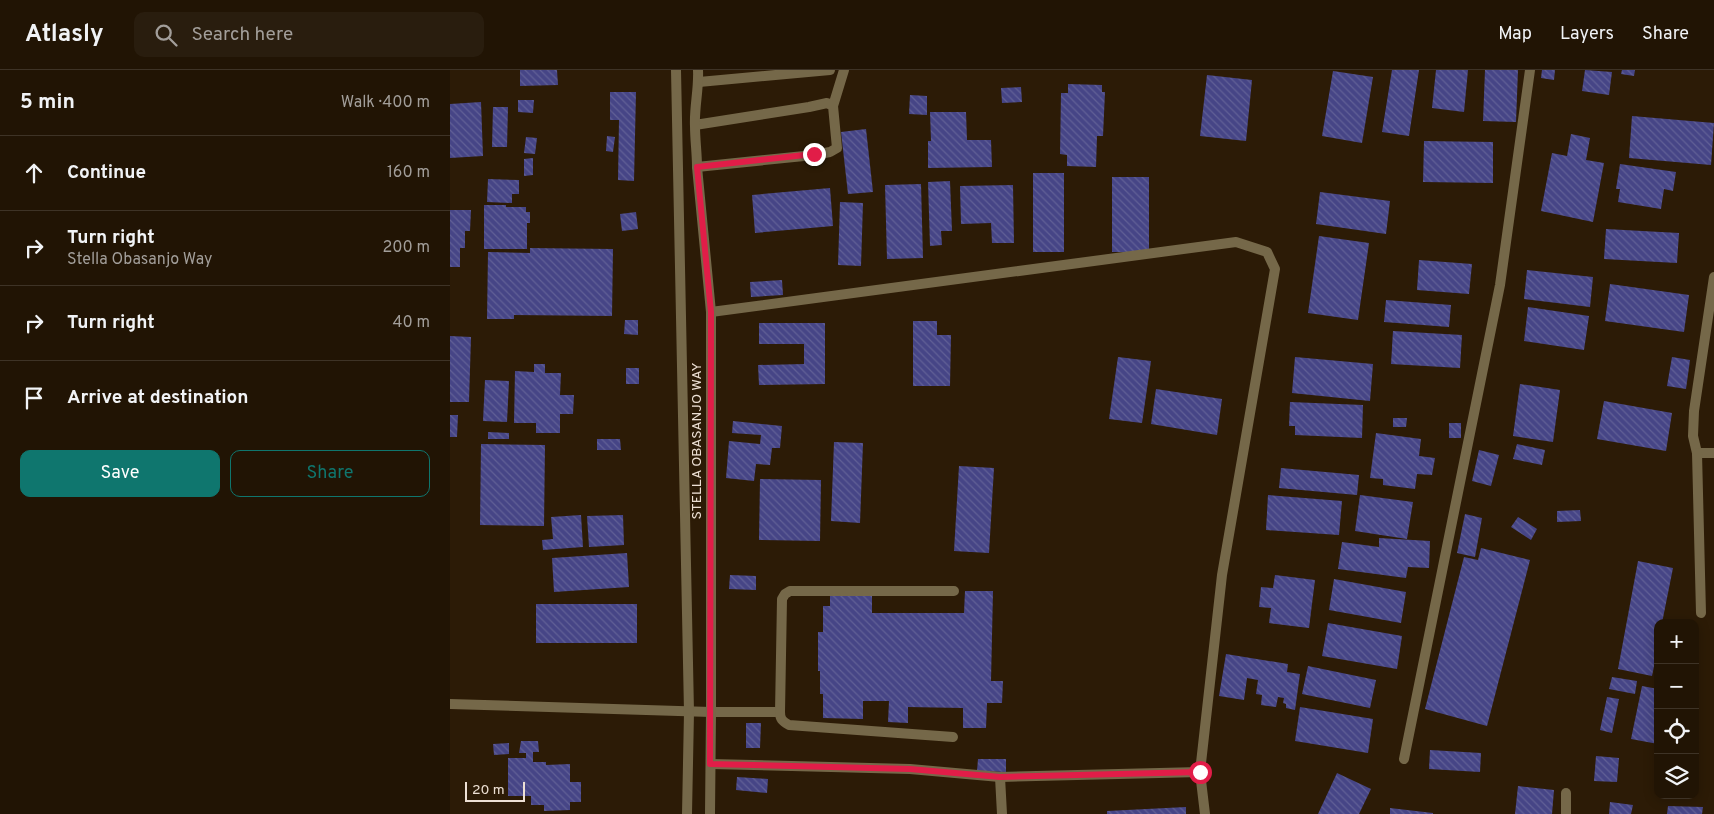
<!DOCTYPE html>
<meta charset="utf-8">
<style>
body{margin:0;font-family:Overpass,sans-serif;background:#291d0e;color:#f1f3f6}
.controls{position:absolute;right:15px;bottom:15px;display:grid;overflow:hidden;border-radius:10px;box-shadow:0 2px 12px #0003}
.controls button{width:45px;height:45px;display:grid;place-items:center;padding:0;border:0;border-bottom:1px solid #3e3326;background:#211404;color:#f1f3f6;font:25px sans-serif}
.scale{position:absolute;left:15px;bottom:12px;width:60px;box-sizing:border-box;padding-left:5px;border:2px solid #ede0d4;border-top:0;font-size:14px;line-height:18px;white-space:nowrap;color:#ede0d4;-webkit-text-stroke:4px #2c1b06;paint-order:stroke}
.stop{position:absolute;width:15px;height:15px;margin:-11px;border:4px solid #e11d48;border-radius:50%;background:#fff}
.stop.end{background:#e11d48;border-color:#fff;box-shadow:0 1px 5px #0008}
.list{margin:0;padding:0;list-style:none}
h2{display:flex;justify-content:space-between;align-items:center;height:65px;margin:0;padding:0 20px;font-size:21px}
h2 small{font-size:16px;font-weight:400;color:#a29e9a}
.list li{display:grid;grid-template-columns:32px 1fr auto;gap:15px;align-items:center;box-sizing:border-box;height:75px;padding:0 20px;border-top:1px solid #3e3326}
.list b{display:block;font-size:19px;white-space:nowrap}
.list p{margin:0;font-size:16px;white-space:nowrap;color:#a29e9a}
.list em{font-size:16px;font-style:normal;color:#a29e9a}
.actions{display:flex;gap:10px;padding:15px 20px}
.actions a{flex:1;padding:11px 0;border:1px solid #0f766e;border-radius:10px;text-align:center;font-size:18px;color:#0f766e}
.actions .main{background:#0f766e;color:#fff}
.icon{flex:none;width:28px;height:28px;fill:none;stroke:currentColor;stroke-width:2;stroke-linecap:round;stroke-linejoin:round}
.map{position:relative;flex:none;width:1264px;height:744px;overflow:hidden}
header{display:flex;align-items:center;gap:30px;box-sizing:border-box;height:70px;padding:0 25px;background:#211404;border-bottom:1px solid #3e3326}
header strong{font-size:24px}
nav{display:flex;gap:28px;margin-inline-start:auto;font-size:18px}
.search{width:350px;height:45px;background:#291d0e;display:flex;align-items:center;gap:12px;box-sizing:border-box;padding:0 18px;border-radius:10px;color:#a29e9a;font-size:19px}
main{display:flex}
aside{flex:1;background:#211404}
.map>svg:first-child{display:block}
.building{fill:url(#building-back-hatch)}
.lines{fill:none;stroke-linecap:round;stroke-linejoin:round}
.service{stroke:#756849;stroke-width:10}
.minor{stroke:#756849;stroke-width:10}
.tertiary{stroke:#756849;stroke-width:10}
.route{stroke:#e11d48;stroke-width:6}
.labels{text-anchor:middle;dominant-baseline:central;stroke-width:4;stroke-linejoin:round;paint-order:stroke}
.street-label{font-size:14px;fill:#ede0d4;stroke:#2c1b06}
</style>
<header>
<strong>Atlasly</strong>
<div class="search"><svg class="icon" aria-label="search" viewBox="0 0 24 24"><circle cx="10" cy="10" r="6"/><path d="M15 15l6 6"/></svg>Search here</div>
<nav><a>Map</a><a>Layers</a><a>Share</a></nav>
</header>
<main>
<aside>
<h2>5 min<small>Walk · 400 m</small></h2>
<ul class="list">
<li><svg class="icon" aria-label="ahead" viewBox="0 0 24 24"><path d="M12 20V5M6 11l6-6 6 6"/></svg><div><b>Continue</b></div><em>160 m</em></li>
<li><svg class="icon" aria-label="right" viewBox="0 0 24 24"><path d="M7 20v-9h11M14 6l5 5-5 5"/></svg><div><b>Turn right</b><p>Stella Obasanjo Way</p></div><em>200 m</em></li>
<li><svg class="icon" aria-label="right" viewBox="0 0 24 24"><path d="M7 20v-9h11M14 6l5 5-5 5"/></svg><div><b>Turn right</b></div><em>40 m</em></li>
<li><svg class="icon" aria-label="arrive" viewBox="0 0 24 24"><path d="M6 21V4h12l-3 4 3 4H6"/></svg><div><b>Arrive at destination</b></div></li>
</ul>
<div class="actions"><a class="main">Save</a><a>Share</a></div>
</aside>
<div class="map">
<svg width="1264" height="744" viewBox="0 0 1264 744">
<defs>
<pattern id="building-back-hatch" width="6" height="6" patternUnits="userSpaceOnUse" patternTransform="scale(1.25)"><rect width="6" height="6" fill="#464586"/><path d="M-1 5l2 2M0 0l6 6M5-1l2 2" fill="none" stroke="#616096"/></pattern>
</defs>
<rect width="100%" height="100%" fill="#2c1b06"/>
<g class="building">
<polygon points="70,0 107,0 108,15 70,16"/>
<polygon points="942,0 969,0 959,66 932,62"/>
<polygon points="986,0 1018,0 1014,42 982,38"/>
<polygon points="1035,0 1068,0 1066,52 1033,51"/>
<polygon points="1092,0 1105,0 1104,10 1091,8"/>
<polygon points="1135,0 1162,2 1159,25 1132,21"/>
<polygon points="1172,0 1185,0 1184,6 1171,4"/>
<polygon points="883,1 923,7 912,73 872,66"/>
<polygon points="757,5 802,10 796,71 750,66"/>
<polygon points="618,14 652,15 652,22 655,22 653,66 647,66 646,97 617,96 617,85 610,84 611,23 618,23"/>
<polygon points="571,17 572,32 552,33 551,18"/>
<polygon points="160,22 186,22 184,111 168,110 169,50 160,50"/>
<polygon points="460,25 477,26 477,45 459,44"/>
<polygon points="68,30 84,30 83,43 68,42"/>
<polygon points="31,32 33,86 0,88 0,34"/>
<polygon points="43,37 58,37 57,77 42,77"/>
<polygon points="480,42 516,42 517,70 541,70 542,97 478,98 478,71 481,71"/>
<polygon points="1182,46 1264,53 1261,95 1179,88"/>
<polygon points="416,59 423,122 398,124 391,62"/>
<polygon points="1121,64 1140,68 1136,90 1154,93 1143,152 1091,141 1102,83 1117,86"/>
<polygon points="157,66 165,67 163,82 156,81"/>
<polygon points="76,67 87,68 85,84 74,83"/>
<polygon points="974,71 1043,72 1043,113 973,112"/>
<polygon points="83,88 83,105 74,106 74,89"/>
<polygon points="1170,94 1226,102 1223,121 1214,119 1211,139 1168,132 1170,119 1166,119"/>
<rect x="583" y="103" width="31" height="79"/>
<rect x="662" y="107" width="37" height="75"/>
<polygon points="38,109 69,110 69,124 62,124 62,133 37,132"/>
<polygon points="500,111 502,161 491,161 492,175 480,176 478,112"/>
<polygon points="471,114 473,188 437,189 435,115"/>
<polygon points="563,115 564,173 542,173 541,153 511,154 510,116"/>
<polygon points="380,118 383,156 305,163 302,125"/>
<polygon points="870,122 940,131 936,164 866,154"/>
<polygon points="390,132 413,133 411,196 388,195"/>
<polygon points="34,135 56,135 56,137 76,137 76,142 80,142 80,153 77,153 77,179 34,179"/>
<polygon points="0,140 21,140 20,161 15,161 15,178 10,178 10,197 0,197"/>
<polygon points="186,142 188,159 172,161 170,144"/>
<polygon points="1156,159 1229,163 1227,193 1154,189"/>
<polygon points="869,166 919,173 908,250 858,243"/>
<polygon points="80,178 163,179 162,246 64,245 64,249 37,249 38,182 80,183"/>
<polygon points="969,190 1022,194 1019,224 967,220"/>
<polygon points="1077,200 1143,207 1140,237 1074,229"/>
<polygon points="332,210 333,225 301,227 300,212"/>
<polygon points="1160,214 1239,225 1234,262 1155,251"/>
<polygon points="936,230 1001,235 999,257 934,252"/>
<polygon points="1078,237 1139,246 1134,280 1074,271"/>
<polygon points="175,250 188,250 188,265 174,264"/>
<polygon points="463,251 487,251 487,265 501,265 500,316 463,316"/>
<polygon points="309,253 375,253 375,314 309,315 308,295 354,294 354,274 309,274"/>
<polygon points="943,261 1012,265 1010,298 941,294"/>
<polygon points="0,266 21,267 19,332 0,332"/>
<polygon points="668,287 701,291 692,353 659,349"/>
<polygon points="845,287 923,294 920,331 842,323"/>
<polygon points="1222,287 1240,290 1236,319 1217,316"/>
<polygon points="84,294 95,294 95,303 111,303 110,325 124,325 123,344 110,344 110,363 86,363 86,353 64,353 65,301 84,302"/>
<rect x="176" y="298" width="13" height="16"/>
<polygon points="35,310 59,311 57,352 33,351"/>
<polygon points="1070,314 1110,320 1103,372 1063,366"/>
<polygon points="706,319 772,329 767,365 701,354"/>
<polygon points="1154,331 1222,343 1216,381 1147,369"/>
<polygon points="840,332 913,335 912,368 845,365 845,356 839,356"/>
<polygon points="0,345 8,345 7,367 0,367"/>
<polygon points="943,348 957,348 956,357 943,357"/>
<polygon points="283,351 332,356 330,378 322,378 320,395 306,394 304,411 276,408 279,371 310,374 311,365 282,363"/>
<rect x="999" y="353" width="12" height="15"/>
<polygon points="38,362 59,363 59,369 38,369"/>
<polygon points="926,363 971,369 969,386 985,388 982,405 967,404 965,419 933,415 933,409 920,408"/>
<polygon points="147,369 170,369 171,380 147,380"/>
<polygon points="384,372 413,373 410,453 381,451"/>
<polygon points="31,374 95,375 94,456 30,455"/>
<polygon points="1067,374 1095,380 1092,395 1063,389"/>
<polygon points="1029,380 1049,385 1041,416 1022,411"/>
<polygon points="509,396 544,398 539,483 504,481"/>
<polygon points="831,398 909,405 907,425 829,418"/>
<polygon points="310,409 371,410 370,471 309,470"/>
<polygon points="818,425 892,431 889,465 816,460"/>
<polygon points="910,425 963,432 957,469 905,461"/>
<polygon points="1130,440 1131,451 1107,452 1107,441"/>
<polygon points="1015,444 1032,448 1025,487 1007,483"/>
<polygon points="131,445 133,477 93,480 92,470 103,469 101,447"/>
<polygon points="173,445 174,475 139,477 137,446"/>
<polygon points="1068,447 1087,459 1081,470 1061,457"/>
<polygon points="929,468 980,471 979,498 958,497 956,508 888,499 892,472 929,477"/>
<polygon points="1031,478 1080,490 1037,656 975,639 1014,487 1028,490"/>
<polygon points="177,483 179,517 104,522 102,488"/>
<polygon points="1188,491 1223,498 1212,553 1208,553 1208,577 1202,606 1168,599"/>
<polygon points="280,505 306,506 306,520 279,519"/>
<polygon points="825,505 865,510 859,558 819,553 821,538 809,537 811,517 823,518"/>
<polygon points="884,509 956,522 951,553 879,540"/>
<polygon points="515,521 543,521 541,611 553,611 552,633 537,633 536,658 513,658 513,638 458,637 458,653 438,652 439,631 413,631 413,649 373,648 373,624 370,624 370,601 368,601 368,562 373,562 373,536 380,536 380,525 422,525 422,543 514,543"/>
<rect x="86" y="534" width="101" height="39"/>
<polygon points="878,553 952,566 947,599 872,586"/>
<polygon points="776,584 838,594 837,602 850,604 845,640 836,638 836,634 833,633 834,628 828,627 826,637 811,635 812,625 806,624 808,610 797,608 794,630 769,626"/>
<polygon points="858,596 926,610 920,638 852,624"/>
<polygon points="1162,607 1187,611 1185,624 1159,619"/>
<polygon points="1192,616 1208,619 1208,674 1181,669"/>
<polygon points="1157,627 1169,629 1162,663 1150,660"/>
<polygon points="850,637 923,649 918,683 845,671"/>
<polygon points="296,653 311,653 310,678 296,678"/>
<polygon points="71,671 88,671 89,682 83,682 83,692 96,692 96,695 120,694 120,712 131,712 131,732 120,732 120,740 94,741 94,735 81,735 81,726 58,726 58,688 76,688 76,683 69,683"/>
<polygon points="59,673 59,684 44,685 43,674"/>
<polygon points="980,680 1031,683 1030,702 979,699"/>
<polygon points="1146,686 1169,688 1167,712 1144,711"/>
<polygon points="528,689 556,689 556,702 527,701"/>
<polygon points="887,703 921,719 909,744 868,744"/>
<polygon points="287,707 318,709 317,723 286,720"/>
<polygon points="1068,716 1104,720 1102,744 1065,744"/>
<polygon points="1160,732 1183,735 1181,744 1159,744"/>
<polygon points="1218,736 1253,737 1252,744 1217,744"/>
<polygon points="736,737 736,744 657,744 657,741"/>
<polygon points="940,738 983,743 983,744 940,744"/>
</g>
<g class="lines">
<g class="service">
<polyline points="383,36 394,0"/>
<polyline points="245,55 359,37 377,33 383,36 387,78 380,82 364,85 247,97"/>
<polyline points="261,642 330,642"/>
<path d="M503 667 339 655C332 651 330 649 330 642L332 529 335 524 340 521H504"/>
</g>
<g class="minor">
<polyline points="249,12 380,0"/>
<polyline points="1264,207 1244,341 1243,366 1247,383 1264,383"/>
<polyline points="1247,383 1251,543"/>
<polyline points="0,634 261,642"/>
<polyline points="954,689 1050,215 1080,0"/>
<polyline points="261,694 460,699 550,707 750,702 772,505 825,199 817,182 786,172 261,242"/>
<polyline points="750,702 755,744"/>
<polyline points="550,707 552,744"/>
<polyline points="1116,744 1116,723"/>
</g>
<g class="tertiary">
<polyline points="226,0 239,642 237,744"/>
<path d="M248 0C249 19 244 38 245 56 245 70 247 83 247 97L261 242V642L260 744"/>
</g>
</g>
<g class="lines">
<polyline class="route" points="364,84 247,97 261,242 260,694 460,699 550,707 750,702"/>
</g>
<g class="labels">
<g class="street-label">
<text transform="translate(247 371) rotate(-90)">STELLA OBASANJO WAY</text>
</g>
</g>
</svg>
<div class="controls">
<button>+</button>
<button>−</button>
<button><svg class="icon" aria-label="locate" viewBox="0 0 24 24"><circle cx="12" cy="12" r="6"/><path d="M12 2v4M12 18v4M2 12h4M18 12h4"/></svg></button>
<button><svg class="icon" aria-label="layers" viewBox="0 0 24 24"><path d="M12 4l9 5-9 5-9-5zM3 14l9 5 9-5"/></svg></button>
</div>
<div class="scale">20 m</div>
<div class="stop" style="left:750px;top:702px"></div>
<div class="stop end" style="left:364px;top:84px"></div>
</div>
</main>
